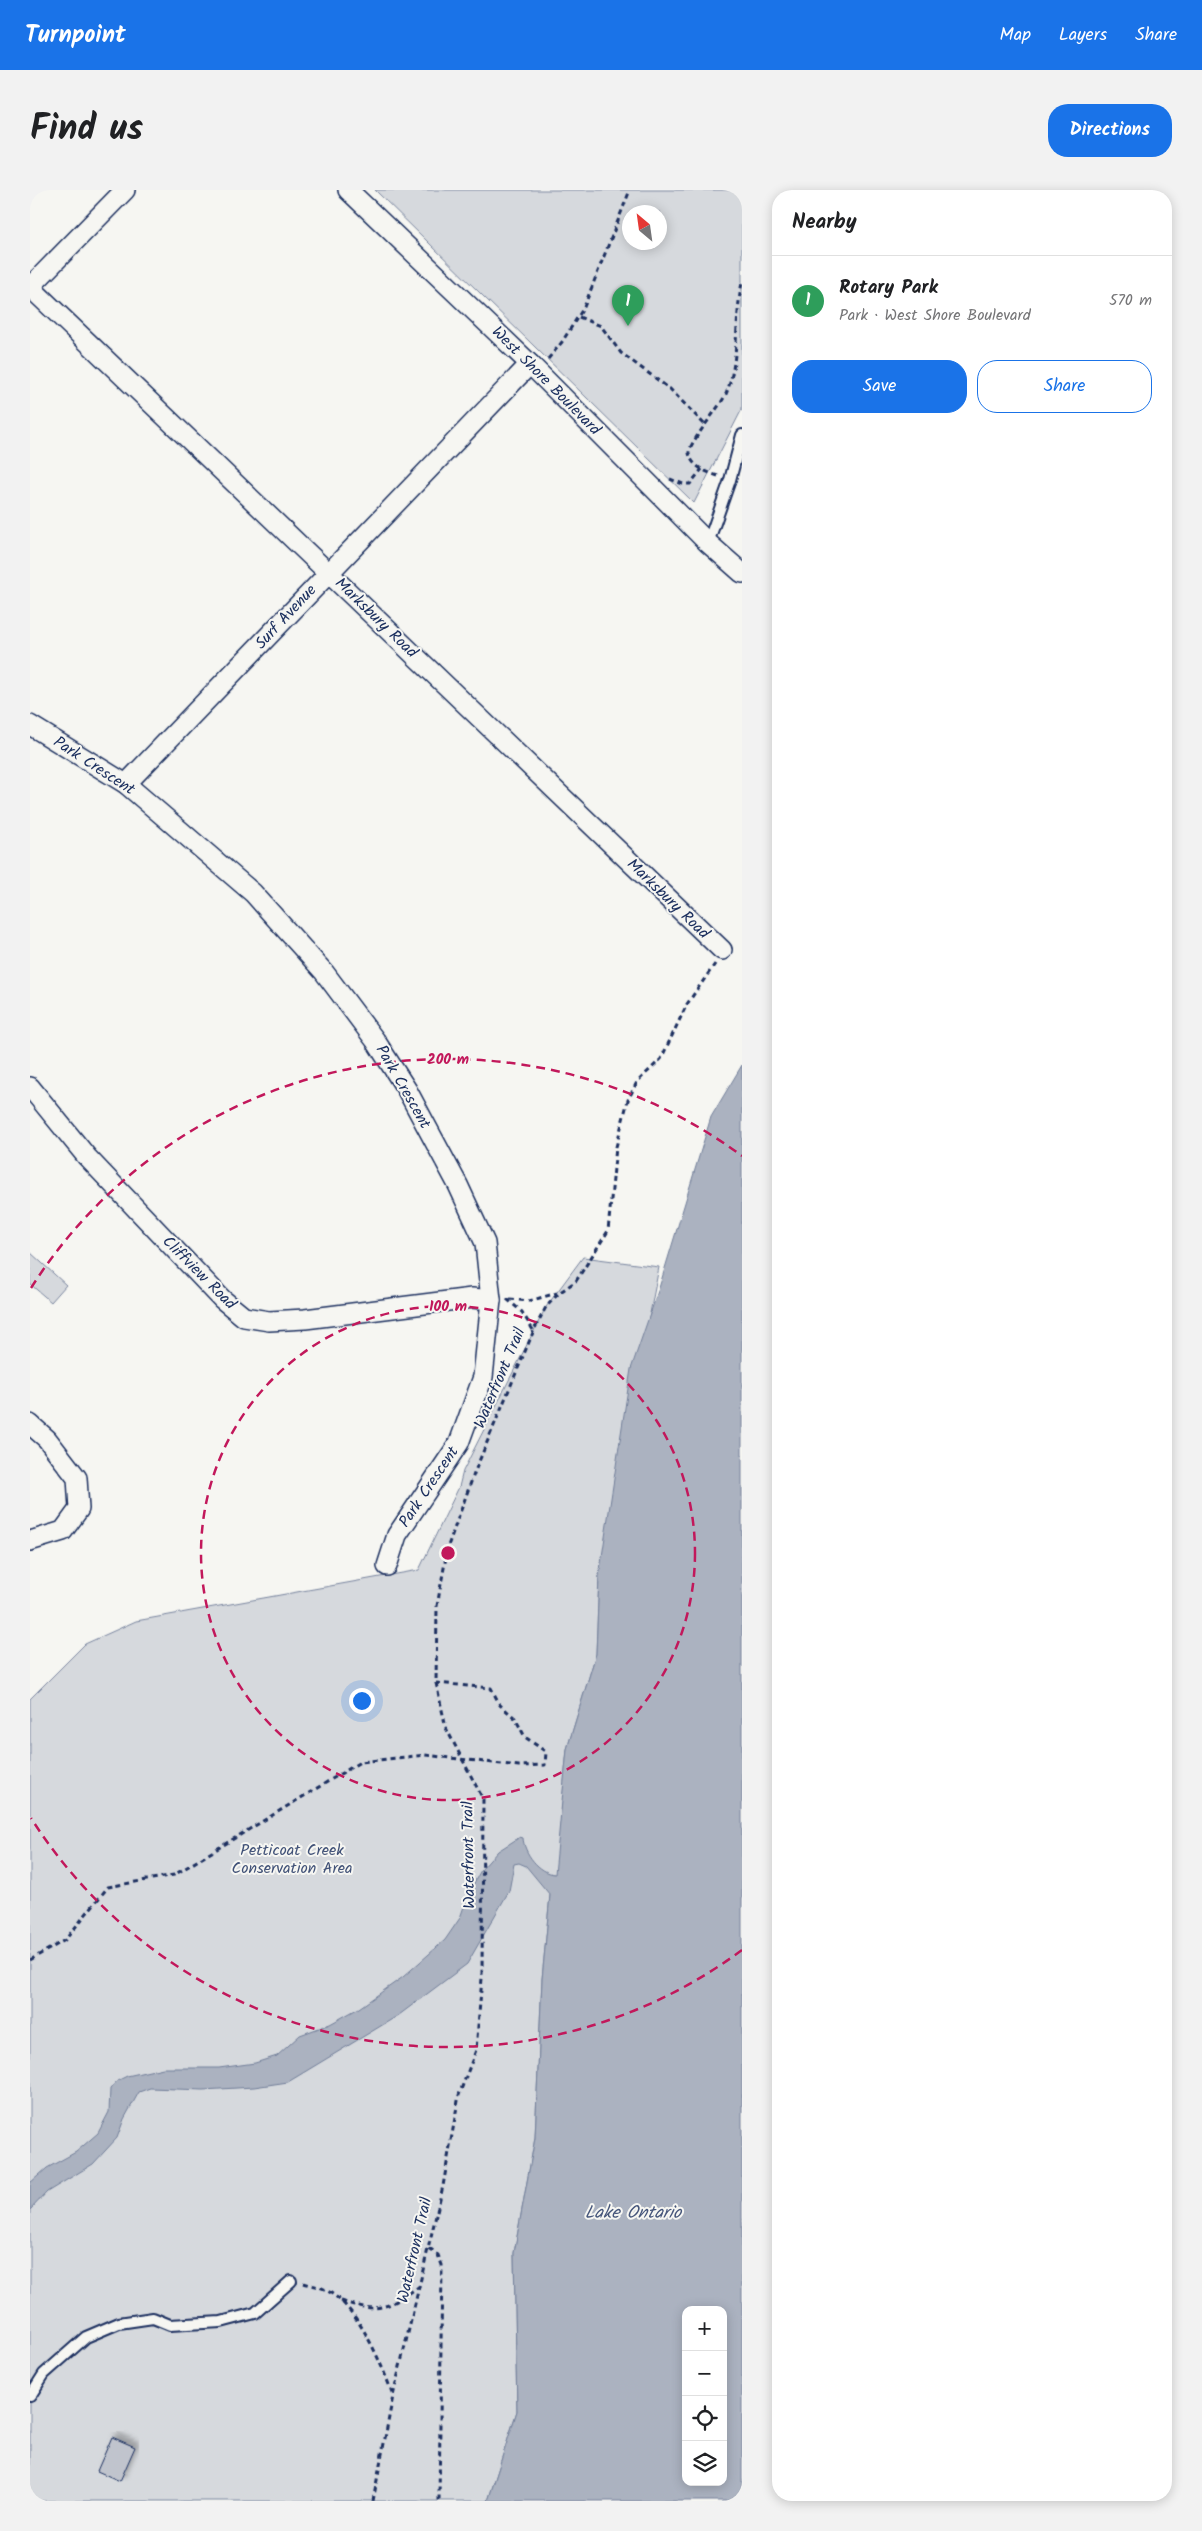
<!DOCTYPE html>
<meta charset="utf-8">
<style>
body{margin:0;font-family:Kalam,sans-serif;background:#f2f2f2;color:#202124}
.controls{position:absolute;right:15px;bottom:15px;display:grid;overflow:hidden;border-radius:10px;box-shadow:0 2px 12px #0003}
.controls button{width:45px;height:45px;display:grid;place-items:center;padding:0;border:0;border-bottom:1px solid #e0e0e0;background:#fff;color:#202124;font:25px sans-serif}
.compass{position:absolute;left:592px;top:15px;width:45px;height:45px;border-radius:50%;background:#fff;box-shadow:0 2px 12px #0003;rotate:331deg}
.you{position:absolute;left:331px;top:1510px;width:18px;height:18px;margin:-12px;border:4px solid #fff;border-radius:50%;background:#1a73e8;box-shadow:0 0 0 8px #1a73e833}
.badge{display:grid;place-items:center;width:32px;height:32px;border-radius:50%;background:#1a73e8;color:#fff;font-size:16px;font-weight:700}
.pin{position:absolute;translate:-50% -41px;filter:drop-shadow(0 1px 2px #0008)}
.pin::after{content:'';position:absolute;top:26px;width:18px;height:15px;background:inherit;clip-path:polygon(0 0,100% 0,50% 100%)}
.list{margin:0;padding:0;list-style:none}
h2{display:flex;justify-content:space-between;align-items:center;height:65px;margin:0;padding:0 20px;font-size:21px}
h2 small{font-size:16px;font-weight:400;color:#757577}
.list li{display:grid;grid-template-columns:32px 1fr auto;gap:15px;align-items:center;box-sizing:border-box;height:90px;padding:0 20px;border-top:1px solid #e0e0e0}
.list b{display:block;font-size:19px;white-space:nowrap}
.list p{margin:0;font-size:16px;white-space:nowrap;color:#757577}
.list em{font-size:16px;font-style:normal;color:#757577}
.actions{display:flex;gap:10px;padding:15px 20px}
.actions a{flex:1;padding:11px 0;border:1px solid #1a73e8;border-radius:20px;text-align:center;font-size:18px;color:#1a73e8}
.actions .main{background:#1a73e8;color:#fff}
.icon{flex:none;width:28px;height:28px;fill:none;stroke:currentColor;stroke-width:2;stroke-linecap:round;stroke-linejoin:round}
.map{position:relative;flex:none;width:712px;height:2311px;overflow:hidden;border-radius:20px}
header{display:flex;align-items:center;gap:30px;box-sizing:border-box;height:70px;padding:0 25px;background:#1a73e8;color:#fff}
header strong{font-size:24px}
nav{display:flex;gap:28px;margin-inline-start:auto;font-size:18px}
.intro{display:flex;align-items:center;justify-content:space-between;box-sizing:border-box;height:120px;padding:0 30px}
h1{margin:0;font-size:35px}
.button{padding:12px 22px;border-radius:20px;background:#1a73e8;color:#fff;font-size:18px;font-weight:700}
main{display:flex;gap:30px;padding:0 30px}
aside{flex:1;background:#fff;border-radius:20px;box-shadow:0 2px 12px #0003}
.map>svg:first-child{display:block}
.green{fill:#d6d9dd;stroke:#78849e;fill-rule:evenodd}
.water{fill:#abb2c0;stroke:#717e99;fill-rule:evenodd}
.building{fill:#c0c4cd;stroke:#1b2f5e;filter:url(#shadow)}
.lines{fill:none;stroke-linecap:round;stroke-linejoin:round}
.service-casing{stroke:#1b2f5e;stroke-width:14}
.minor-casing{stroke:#1b2f5e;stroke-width:22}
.path{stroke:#1b2f5e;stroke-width:3;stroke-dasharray:5 4;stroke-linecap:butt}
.service{stroke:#f6f6f2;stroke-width:10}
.minor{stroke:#f6f6f2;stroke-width:19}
.path-bridge{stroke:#1b2f5e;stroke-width:3;stroke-dasharray:5 4;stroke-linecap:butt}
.ring{fill:none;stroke:#c2185b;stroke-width:2.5;stroke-dasharray:9 6}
.labels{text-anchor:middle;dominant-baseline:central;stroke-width:4;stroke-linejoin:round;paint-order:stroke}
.street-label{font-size:16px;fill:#1b2f5e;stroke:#f6f6f2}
.park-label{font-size:16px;fill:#405177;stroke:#f6f6f2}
.water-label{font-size:18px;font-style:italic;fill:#46567b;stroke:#f6f6f2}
.centre{fill:#c2185b;stroke:#f6f6f2;stroke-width:2.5}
.ring-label{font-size:15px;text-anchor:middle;font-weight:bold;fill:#c2185b;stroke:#f6f6f2;stroke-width:4;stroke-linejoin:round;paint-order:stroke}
</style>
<header>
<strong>Turnpoint</strong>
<nav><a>Map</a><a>Layers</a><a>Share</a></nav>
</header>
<div class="intro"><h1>Find us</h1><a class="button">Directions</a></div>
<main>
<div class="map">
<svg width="712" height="2311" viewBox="0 0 712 2311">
<defs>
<filter id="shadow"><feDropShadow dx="4.5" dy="-4.5" stdDeviation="2.5" flood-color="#0004"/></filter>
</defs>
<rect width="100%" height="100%" fill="#f6f6f2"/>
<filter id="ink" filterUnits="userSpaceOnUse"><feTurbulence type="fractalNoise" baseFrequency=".02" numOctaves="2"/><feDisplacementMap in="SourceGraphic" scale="10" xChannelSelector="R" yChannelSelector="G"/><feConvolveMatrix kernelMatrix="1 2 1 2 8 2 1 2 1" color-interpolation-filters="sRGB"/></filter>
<g filter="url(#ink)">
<g class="green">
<path d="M345 0H712V219L664 313ZM630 22V52H600V22Z"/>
<polygon points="0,1062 36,1095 21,1112 0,1094"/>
<polygon points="553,1067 629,1077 569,1386 566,1464 537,1559 526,1684 520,1705 512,1789 505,1948 484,2063 487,2221 458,2311 0,2311 0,1509 55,1454 106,1431 389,1380 429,1297 433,1281 516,1117"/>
</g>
<path class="water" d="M712 875V2311H458L487 2221 484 2063 505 1948 512 1789 520 1705 496 1676 489 1673 484 1674 479 1701 437 1774 369 1825 258 1892 224 1897 173 1900 120 1898 109 1902 94 1929 87 1948 63 1974 17 2002 0 2020V1993L17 1978 46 1962 68 1943 79 1922 80 1899 87 1891 97 1886 133 1878H189L225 1873 247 1866 270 1845 300 1834 329 1818 373 1787 415 1750 430 1728 439 1702 451 1680 468 1661 490 1647 493 1648C494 1663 509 1683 525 1684L537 1559 566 1464 569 1386 601 1179 629 1098 681 927ZM656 2120H693V2292H656Z"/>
<polygon class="building" points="82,2247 105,2257 90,2291 67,2281"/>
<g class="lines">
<g class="service-casing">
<g id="service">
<polyline points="678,353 700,290 712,245"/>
<polyline points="0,2206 14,2184 56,2147 89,2133 123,2128 140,2135 191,2132 225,2123 261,2091"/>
</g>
</g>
<g class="minor-casing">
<g id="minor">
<polyline points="318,0 500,174 678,353 712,383"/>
<polyline points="0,97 692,760"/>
<polyline points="0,97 95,0"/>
<polyline points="0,535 96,594 223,703 294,782 345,850 377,900 428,995 455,1053 461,1110 453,1187 429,1253 367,1345 357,1376"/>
<polyline points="96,594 500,174"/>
<polyline points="0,897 57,967 192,1109 214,1127 239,1131 275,1129 442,1108 461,1110"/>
<polyline points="0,1234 17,1249 47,1288 49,1319 33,1341 0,1351"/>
</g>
</g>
<g class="path">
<polyline points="549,127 571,136 591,163 640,199 676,236"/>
<polyline points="518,169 532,152 554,117 600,0"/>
<path d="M688 286C676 282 662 277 659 263 658 254 690 217 696 204 710 170 704 129 712 93"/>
<polyline points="640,289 653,294 660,294 672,279"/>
<polyline points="477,1109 492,1122 503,1140"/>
<polyline points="480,1109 499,1111 527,1103"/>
<polyline points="0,1770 35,1750 78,1697 144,1685 330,1572 395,1565 489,1576 515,1575 516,1562 495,1547 485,1528 470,1515 461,1498 406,1493 407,1416 418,1356 445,1281 504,1140 516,1117 529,1103 546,1091 578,1041 586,957 598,910 607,892 631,869 657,814 685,774"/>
<polyline points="399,2059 408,2065 412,2075 409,2311"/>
<path d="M273 2093C279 2095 286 2096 292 2098 328 2114 350 2171 363 2205"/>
<path d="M311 2111C350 2124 357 2118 390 2096"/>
<polyline points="343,2311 363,2206 413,1996 429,1905"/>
</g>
<use href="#service" class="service"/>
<use href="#minor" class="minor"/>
<polyline class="path-bridge" points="406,1493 416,1538 453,1609 452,1788 446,1860 429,1905"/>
</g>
</g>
<g class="ring">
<circle cx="418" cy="1363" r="247"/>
<path d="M712 1760A494 494 0 0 1 1 1628M1 1098A494 494 0 0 1 712 966"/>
</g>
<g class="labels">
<g class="street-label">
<text transform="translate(516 191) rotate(45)">West Shore Boulevard</text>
<text transform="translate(256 427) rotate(-47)">Surf Avenue</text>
<text transform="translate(346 428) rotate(44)">Marksbury Road</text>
<text transform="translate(64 576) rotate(33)">Park Crescent</text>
<text transform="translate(638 709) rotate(44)">Marksbury Road</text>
<text transform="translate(373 897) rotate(60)">Park Crescent</text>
<text transform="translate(169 1083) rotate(45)">Cliffview Road</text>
<text transform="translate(470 1188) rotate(-67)">Waterfront Trail</text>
<text transform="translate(399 1297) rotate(-56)">Park Crescent</text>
<text transform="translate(439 1665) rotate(-91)">Waterfront Trail</text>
<text transform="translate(385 2060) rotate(-77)">Waterfront Trail</text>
</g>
<g class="park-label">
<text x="262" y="1660">Petticoat Creek<tspan x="262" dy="18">Conservation Area</tspan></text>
</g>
<g class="water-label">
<text x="603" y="2023">Lake Ontario</text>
</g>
</g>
<circle cx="418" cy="1363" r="8" class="centre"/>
<g class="ring-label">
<text x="418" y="874">200 m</text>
<text x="418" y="1121">100 m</text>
</g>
</svg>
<div class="controls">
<button>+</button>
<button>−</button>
<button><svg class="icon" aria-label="locate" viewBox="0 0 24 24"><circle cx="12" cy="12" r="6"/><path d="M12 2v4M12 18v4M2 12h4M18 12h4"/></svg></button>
<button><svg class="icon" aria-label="layers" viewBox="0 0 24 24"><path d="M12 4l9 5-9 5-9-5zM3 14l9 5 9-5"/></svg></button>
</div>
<svg class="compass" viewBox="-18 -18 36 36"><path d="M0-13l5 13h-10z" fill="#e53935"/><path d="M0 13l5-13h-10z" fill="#757577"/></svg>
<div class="you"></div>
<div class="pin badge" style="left:598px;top:136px;background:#2e9e5b">1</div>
</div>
<aside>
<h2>Nearby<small></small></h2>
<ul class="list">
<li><span class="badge" style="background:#2e9e5b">1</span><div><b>Rotary Park</b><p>Park · West Shore Boulevard</p></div><em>570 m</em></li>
</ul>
<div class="actions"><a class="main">Save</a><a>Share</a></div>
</aside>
</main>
